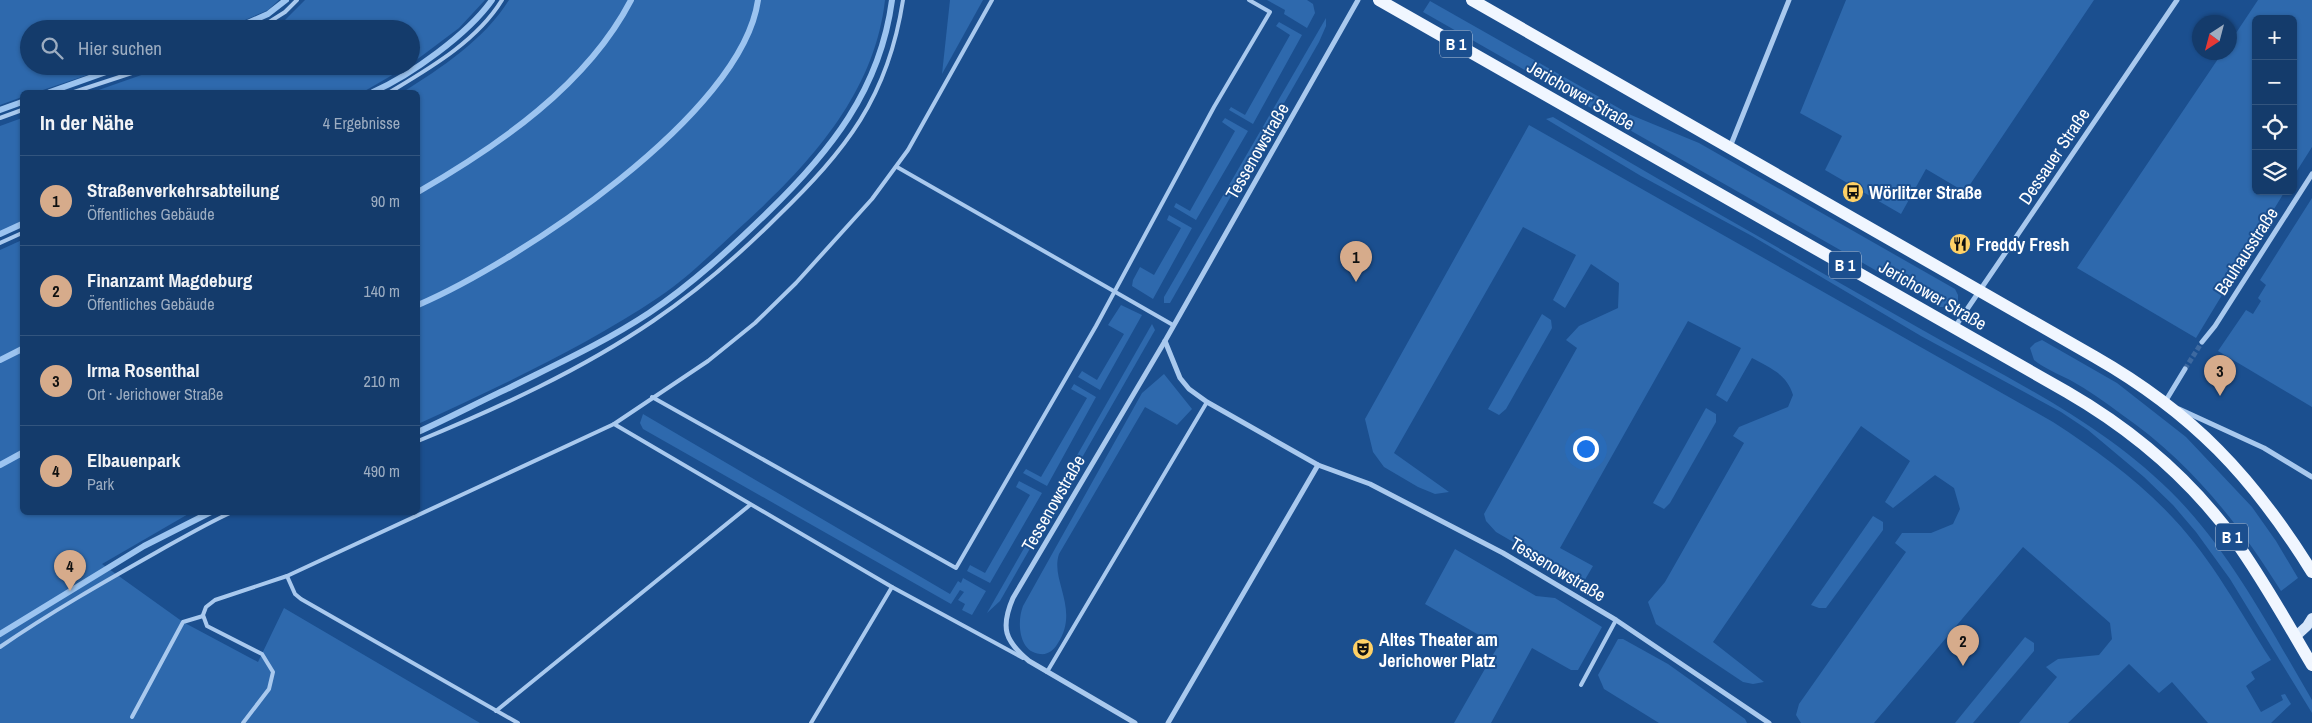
<!DOCTYPE html>
<html lang="de">
<meta charset="utf-8">
<style>
body{margin:0;font-family:"Archivo Narrow",sans-serif;background:#214673;color:#f1f3f6}
.controls{position:absolute;right:15px;top:15px;display:grid;overflow:hidden;border-radius:8px;box-shadow:0 1px 4px #0004}
.controls button{width:45px;height:45px;display:grid;place-items:center;padding:0;border:0;border-bottom:1px solid #33557e;background:#143b6b;color:#f1f3f6;font:25px sans-serif}
.compass{position:absolute;left:2192px;top:15px;width:45px;height:45px;border-radius:50%;background:#143b6b;box-shadow:0 1px 4px #0004;rotate:216deg}
.you{position:absolute;left:1585px;top:448px;width:18px;height:18px;margin:-12px;border:4px solid #fff;border-radius:50%;background:#1a73e8;box-shadow:0 0 0 8px #1a73e833}
.badge{display:grid;place-items:center;width:32px;height:32px;border-radius:50%;background:#d6ab8b;color:#111;font-size:16px;font-weight:700}
.pin{position:absolute;translate:-50% -41px;filter:drop-shadow(0 1px 2px #0008)}
.pin::after{content:'';position:absolute;top:26px;width:18px;height:15px;background:inherit;clip-path:polygon(0 0,100% 0,50% 100%)}
.list{margin:0;padding:0;list-style:none}
h2{display:flex;justify-content:space-between;align-items:center;height:65px;margin:0;padding:0 20px;font-size:21px}
h2 small{font-size:16px;font-weight:400;color:#9dadc1}
.list li{display:grid;grid-template-columns:32px 1fr auto;gap:15px;align-items:center;box-sizing:border-box;height:90px;padding:0 20px;border-top:1px solid #33557e}
.list b{display:block;font-size:19px;white-space:nowrap}
.list p{margin:0;font-size:16px;white-space:nowrap;color:#9dadc1}
.list em{font-size:16px;font-style:normal;color:#9dadc1}
.icon{flex:none;width:28px;height:28px;fill:none;stroke:currentColor;stroke-width:2;stroke-linecap:round;stroke-linejoin:round}
.map{position:relative;flex:none;width:2312px;height:723px;overflow:hidden}
.search{position:absolute;background:#143b6b;box-shadow:0 1px 4px #0004;left:20px;top:20px;width:400px;height:55px;display:flex;align-items:center;gap:12px;box-sizing:border-box;padding:0 18px;border-radius:28px;color:#9dadc1;font-size:19px}
.panel{position:absolute;background:#143b6b;box-shadow:0 1px 4px #0004;left:20px;top:90px;width:400px;height:425px;border-radius:8px}
.map>svg:first-child{display:block}
.green{fill:#2e69ad}
.lines{fill:none;stroke-linecap:round;stroke-linejoin:round}
.stream{stroke:#9cc4f0;stroke-width:6}
.street-tunnel{stroke:#3d69a0;stroke-width:5;stroke-dasharray:5 2.5;stroke-linecap:butt}
.lane{stroke:#a9c9ee;stroke-width:4}
.street{stroke:#a9c9ee;stroke-width:5}
.secondary{stroke:#d6e6fa;stroke-width:10}
.primary{stroke:#f0f6ff;stroke-width:12}
.labels{text-anchor:middle;dominant-baseline:central;stroke-width:4;stroke-linejoin:round;paint-order:stroke}
.shield{fill:#1b4f8f;stroke:#bbcadd;stroke-width:1}
.shield-label{font-size:16px;font-weight:bold;fill:#fff}
.street-label{font-size:18px;fill:#fff;stroke:#1b4f8f}
.poi-label{font-size:18px;font-weight:bold;fill:#fff;stroke:#1b4f8f;text-anchor:start}
</style>
<div class="map">
<svg width="2312" height="723" viewBox="0 0 2312 723">
<rect width="100%" height="100%" fill="#1b4f8f"/>
<g class="green">
<polygon points="0,0 279,0 268,10 224,29 29,29 29,66 114,66 37,92 22,92 22,97 0,105"/>
<polygon points="305,0 485,0 459,28 411,64 411,29 271,29 285,20"/>
<path d="M509 0H885C874 98 804 170 734 233 710 255 686 279 659 297 583 348 500 386 418 424V92H403C441 68 484 40 509 0Z"/>
<polygon points="950,0 983,0 942,74"/>
<polygon points="1267,0 1307,0 1313,4 1315,13 1307,28 1284,14 1285,10"/>
<polygon points="1846,0 2094,0 1965,192 1926,169 1901,214 1825,170 1842,136 1800,113"/>
<polygon points="2258,0 2312,0 2312,147 2293,177 2293,19 2256,19 2256,191 2285,191 2196,338 2077,268 2222,53 2230,52 2230,42"/>
<polygon points="1430,1 1631,115 1699,143 1955,289 1958,295 1958,301 1950,307 1940,307 1423,12"/>
<polygon points="1326,18 1326,26 1319,42 1170,303 1164,303 1164,297"/>
<polygon points="1279,22 1302,35 1253,124 1229,110 1231,107 1245,115 1290,35 1276,26"/>
<polygon points="167,66 408,66 363,92 93,92"/>
<path d="M1553 117C1674 189 1796 258 1919 328 2010 380 2105 423 2179 500 2234 558 2272 632 2312 700V713L2230 579 2196 532 2173 505 2144 477 2088 430 2061 412 1921 336 1752 236 1641 176 1546 119Z"/>
<polygon points="22,118 22,222 0,232 0,126"/>
<polygon points="1225,118 1248,131 1196,220 1174,207 1176,203 1190,211 1235,131 1222,122"/>
<path d="M1529 125 2053 422C2096 450 2138 480 2173 518 2212 559 2240 612 2271 660L2251 672 2255 679 2246 686 2261 712 2283 700 2281 695 2285 694 2291 704 2271 723H2208L2172 682 2159 693 2129 664 2068 723H2019L2057 677 2046 667 2058 659 2099 655 2112 639 2110 623 2023 547 1874 723H1801L1796 715 1799 704 1906 552 1895 543 1902 533H1931L1953 524 1960 509 1954 488 1935 475 1893 508 1885 502 1910 461 1861 426 1713 642 1764 682 1753 684 1743 682 1656 624 1648 602 1665 582 1744 443 1733 436 1739 427 1788 407 1793 395C1787 374 1770 368 1752 358L1727 402 1716 395 1741 348 1688 321 1560 548 1593 566 1583 583 1496 532 1486 521 1484 514 1577 348 1566 340 1579 326 1618 308 1619 283 1591 264 1565 308 1553 300 1576 255 1523 227 1394 453 1449 492 1435 494 1418 487 1384 467 1373 452 1365 419Z"/>
<polygon points="2312,198 2312,407 2218,351 2246,310 2253,314 2261,301 2258,298 2266,285 2260,280"/>
<polygon points="1169,215 1192,228 1153,299 1132,286 1133,280 1140,267 1154,275 1181,228 1167,220"/>
<polygon points="22,240 22,512 190,513 102,564 183,622 258,662 284,608 480,723 0,723 0,250"/>
<polygon points="1121,305 1142,315 1100,390 1078,377 1082,371 1097,380 1124,334 1108,325"/>
<polygon points="1542,314 1551,320 1552,328 1506,409 1499,415 1488,409"/>
<polygon points="1152,324 1155,330 1000,601 987,613"/>
<path d="M2042 340 2117 383 2186 437 2252 507 2276 541 2298 578 2281 591C2238 522 2188 460 2121 414 2105 402 2088 390 2070 380 2058 374 2044 368 2034 360L2030 348 2035 343Z"/>
<path d="M1164 374 1192 409 1177 425 1145 407 1059 554C1050 580 1080 609 1058 643 1054 650 1048 655 1040 654 1018 652 1017 621 1023 606L1142 393Z"/>
<polygon points="1074,384 1096,397 1047,486 1023,473 1026,469 1041,477 1087,398 1071,389"/>
<polygon points="1706,408 1716,414 1716,422 1670,503 1664,509 1653,503"/>
<polygon points="643,414 950,594 958,581 961,583 963,578 986,591 972,615 962,610 965,604 958,600 964,592 960,590 951,604 643,429 640,423"/>
<polygon points="1019,481 1042,493 990,583 967,571 970,565 985,573 1030,495 1016,487"/>
<polygon points="1873,516 1883,522 1883,530 1826,608 1819,608 1811,605"/>
<polygon points="1455,549 1536,596 1555,598 1602,627 1578,670 1571,670 1532,648 1491,723 1454,723 1498,646 1425,604"/>
<polygon points="2025,637 2034,643 2034,651 1973,723 1955,723"/>
<polygon points="1618,639 1623,639 1668,664 1745,719 1747,723 1659,723 1604,689 1598,675"/>
</g>
<g class="lines">
<g class="stream">
<polyline points="234,29 268,14 286,0"/>
<polyline points="50,92 123,66"/>
<path d="M373 92C411 75 468 34 492 0"/>
<polyline points="0,110 22,102"/>
<path d="M418 192C498 146 587 85 631 0"/>
<polyline points="0,234 22,224"/>
<path d="M418 305C518 262 742 115 758 0"/>
<polyline points="0,360 22,349"/>
<path d="M418 432C449 418 479 402 509 388 557 364 605 342 649 313 692 284 730 249 767 213 830 152 880 90 892 0"/>
<polyline points="0,465 22,453"/>
<polyline points="0,634 144,546 211,512"/>
</g>
<polyline class="street-tunnel" points="2185,369 2202,342"/>
<g class="lane">
<polyline points="258,29 285,12 297,0"/>
<polyline points="74,92 153,66"/>
<path d="M390 92C430 68 477 41 502 0"/>
<polyline points="0,118 22,110"/>
<polyline points="897,167 1173,325"/>
<polyline points="0,243 22,233"/>
<polyline points="652,397 956,568 1096,326 1214,107 1270,12 1249,0"/>
<polyline points="614,424 708,361 755,323 796,283 872,199 908,150 992,0"/>
<path d="M418 441C498 408 581 370 653 321 697 291 739 255 777 217 846 150 888 98 903 0"/>
<polyline points="287,576 295,594 301,599 518,723"/>
<path d="M0 647C51 612 104 582 157 552 182 538 206 524 232 512"/>
<polyline points="1047,672 1207,402"/>
<polyline points="1581,685 1616,620"/>
<polyline points="496,711 750,505"/>
<polyline points="132,717 183,622 203,616"/>
<polyline points="243,723 269,689 273,672 262,654 207,626 203,615 206,607 215,600 287,576 614,424 892,587 1023,658"/>
<polyline points="811,723 892,587"/>
</g>
<g class="street">
<polyline points="1730,147 1789,0"/>
<polyline points="1955,327 2177,0"/>
<polyline points="1165,341 1180,378 1189,389 1207,402 1318,465 1370,484 1503,553 1616,620 1769,723"/>
<polyline points="2202,342 2215,326 2312,174"/>
<polyline points="2165,402 2185,369"/>
<polyline points="2179,409 2264,448 2312,477"/>
<path d="M1135 723 1029 661C1005 641 1000 628 1013 598L1165 341 1358 0"/>
<polyline points="1168,723 1318,465"/>
</g>
<polyline class="secondary" points="2295,637 2307,626 2312,618"/>
<g class="primary">
<path d="M1379 0 2067 392C2131 429 2190 479 2234 539 2263 579 2287 623 2312 665"/>
<path d="M1472 0 2095 357C2193 413 2253 477 2312 572"/>
</g>
</g>
<defs>
<g id="bus-disc" transform="scale(1.125)"><circle r="9.5" fill="#ffd166" stroke="#1b4f8f"/><path d="M-5-6H5V4H4V6H2V4H-2V6H-4V4H-5ZM-3.5-4V0h7V-4ZM-3.5 1.2v1.5H-2V1.2ZM2 1.2v1.5H3.5V1.2Z" fill="#111"/></g>
<g id="restaurant-disc" transform="scale(1.125)"><circle r="9.5" fill="#ffd166" stroke="#1b4f8f"/><path d="M-5-6h1v4h1v-4h1v4h1v-4h1v5L-1.5 .5V6h-2V.5L-5-1ZM5-6V6H3V1.5H1.5Q1.5-4 5-6Z" fill="#111"/></g>
<g id="theatre-disc" transform="scale(1.125)"><circle r="9.5" fill="#ffd166" stroke="#1b4f8f"/><path d="M-5-5.5Q0-4 5-5.5V0Q5 5 0 6Q-5 5-5 0ZM-3.3-2.5H-1v1.5H-3.3ZM1-2.5H3.3v1.5H1ZM-2.8 1Q0 5.5 2.8 1Z" fill="#111"/></g>
</defs>
<g fill-rule="evenodd">
<use href="#bus-disc" x="1853" y="192"/>
<use href="#restaurant-disc" x="1960" y="244"/>
<use href="#theatre-disc" x="1363" y="649"/>
</g>
<g class="labels">
<g class="shield">
<rect x="1440" y="30.5" width="32" height="27" rx="4"/>
<rect x="1829" y="251.5" width="32" height="27" rx="4"/>
<rect x="2216" y="523.5" width="32" height="27" rx="4"/>
</g>
<g class="shield-label">
<text x="1456" y="44">B 1</text>
<text x="1845" y="265">B 1</text>
<text x="2232" y="537">B 1</text>
</g>
<g class="street-label">
<text transform="translate(1581 95) rotate(30)">Jerichower Straße</text>
<text transform="translate(1257 151) rotate(-60)">Tessenowstraße</text>
<text transform="translate(2054 156) rotate(-56)">Dessauer Straße</text>
<text transform="translate(2246 251) rotate(-57)">Bauhausstraße</text>
<text transform="translate(1933 295) rotate(30)">Jerichower Straße</text>
<text transform="translate(1053 503) rotate(-60)">Tessenowstraße</text>
<text transform="translate(1558 569) rotate(31)">Tessenowstraße</text>
</g>
<g class="poi-label">
<text x="1869" y="192">Wörlitzer Straße</text>
<text x="1976" y="244">Freddy Fresh</text>
<text x="1379" y="639">Altes Theater am<tspan x="1379" dy="21">Jerichower Platz</tspan></text>
</g>
</g>
</svg>
<div class="controls">
<button>+</button>
<button>−</button>
<button><svg class="icon" aria-label="locate" viewBox="0 0 24 24"><circle cx="12" cy="12" r="6"/><path d="M12 2v4M12 18v4M2 12h4M18 12h4"/></svg></button>
<button><svg class="icon" aria-label="layers" viewBox="0 0 24 24"><path d="M12 4l9 5-9 5-9-5zM3 14l9 5 9-5"/></svg></button>
</div>
<svg class="compass" viewBox="-18 -18 36 36"><path d="M0-13l5 13h-10z" fill="#e53935"/><path d="M0 13l5-13h-10z" fill="#9dadc1"/></svg>
<div class="you"></div>
<div class="pin badge" style="left:1356px;top:282px">1</div>
<div class="pin badge" style="left:1963px;top:666px">2</div>
<div class="pin badge" style="left:2220px;top:396px">3</div>
<div class="pin badge" style="left:70px;top:591px">4</div>
<div class="search"><svg class="icon" aria-label="search" viewBox="0 0 24 24"><circle cx="10" cy="10" r="6"/><path d="M15 15l6 6"/></svg>Hier suchen</div>
<section class="panel">
<h2>In der Nähe<small>4 Ergebnisse</small></h2>
<ul class="list">
<li><span class="badge">1</span><div><b>Straßenverkehrsabteilung</b><p>Öffentliches Gebäude</p></div><em>90 m</em></li>
<li><span class="badge">2</span><div><b>Finanzamt Magdeburg</b><p>Öffentliches Gebäude</p></div><em>140 m</em></li>
<li><span class="badge">3</span><div><b>Irma Rosenthal</b><p>Ort · Jerichower Straße</p></div><em>210 m</em></li>
<li><span class="badge">4</span><div><b>Elbauenpark</b><p>Park</p></div><em>490 m</em></li>
</ul>
</section>
</div>
